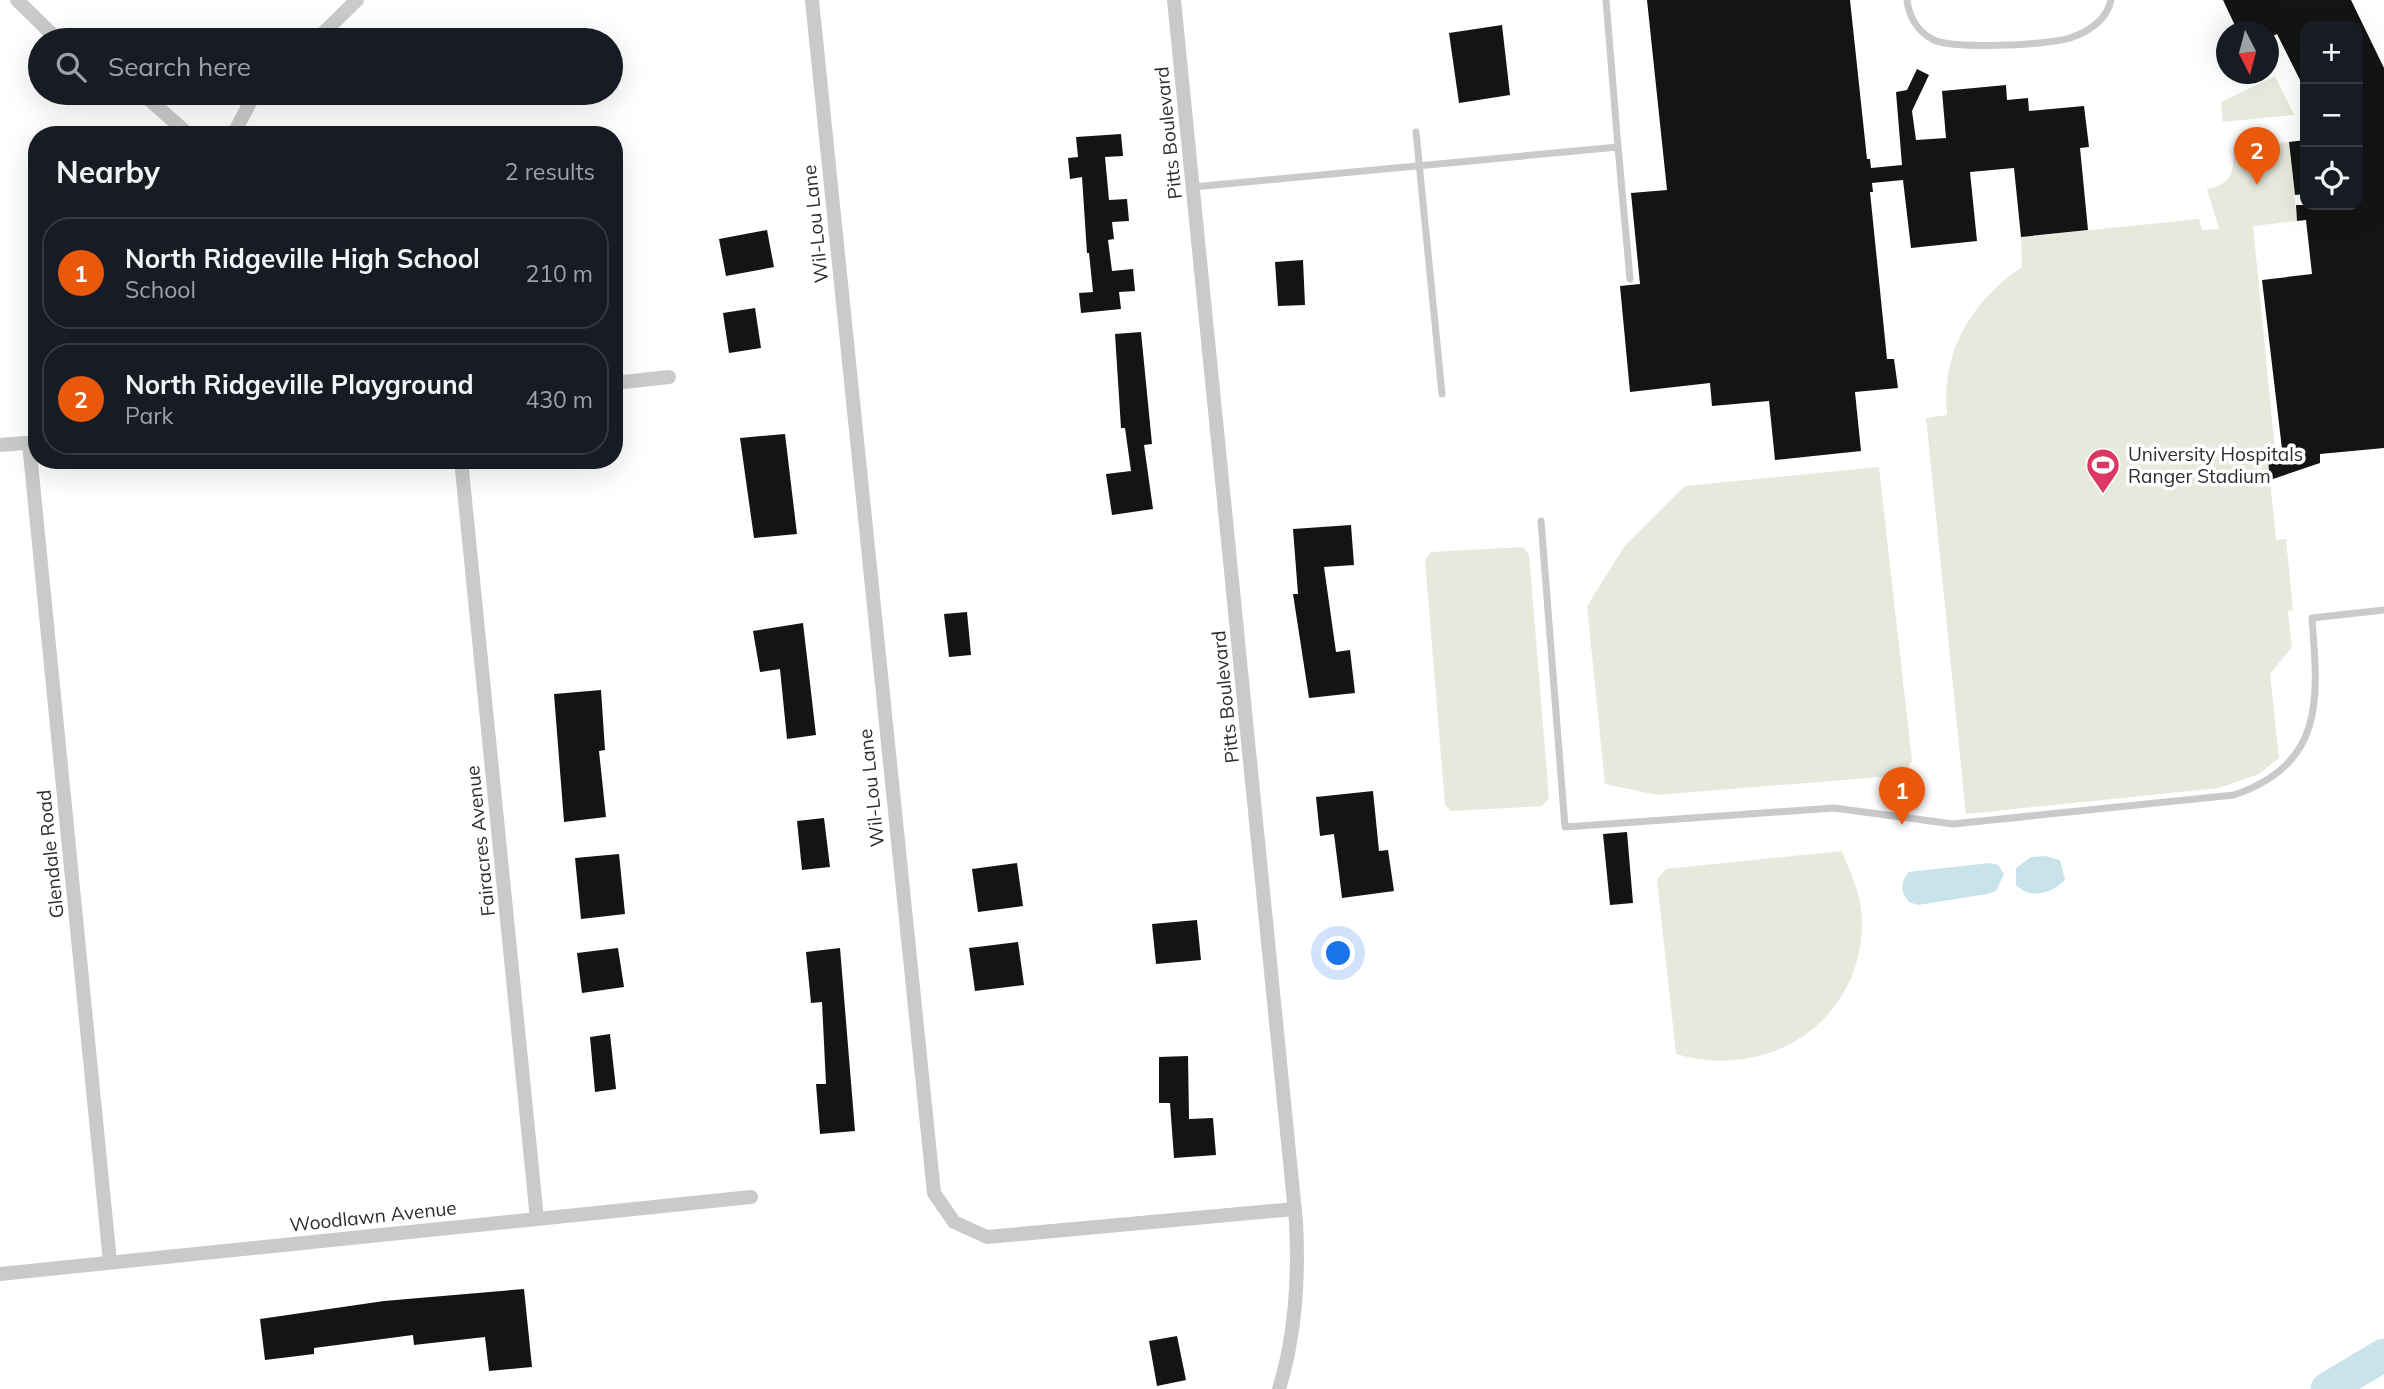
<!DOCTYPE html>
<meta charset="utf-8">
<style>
body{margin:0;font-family:Mulish,sans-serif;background:#242831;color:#f1f3f6}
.controls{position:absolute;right:21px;top:21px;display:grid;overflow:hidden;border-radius:14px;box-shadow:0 7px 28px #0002}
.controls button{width:63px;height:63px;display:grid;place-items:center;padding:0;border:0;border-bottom:2px solid #363941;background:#171b24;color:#f1f3f6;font:35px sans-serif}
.compass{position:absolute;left:2216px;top:21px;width:63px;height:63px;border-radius:50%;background:#171b24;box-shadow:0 7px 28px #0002;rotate:174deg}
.you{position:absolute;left:1339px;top:954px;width:24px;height:24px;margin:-18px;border:5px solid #fff;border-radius:50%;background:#1a73e8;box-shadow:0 0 0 10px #1a73e833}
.badge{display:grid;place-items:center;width:46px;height:46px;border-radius:50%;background:#ea580c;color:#fff;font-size:23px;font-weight:700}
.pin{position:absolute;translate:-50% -58px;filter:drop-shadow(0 2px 4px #0008)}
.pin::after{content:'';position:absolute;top:37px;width:24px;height:21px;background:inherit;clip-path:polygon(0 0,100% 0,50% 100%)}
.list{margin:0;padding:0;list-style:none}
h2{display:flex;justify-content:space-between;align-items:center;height:91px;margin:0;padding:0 28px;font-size:30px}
h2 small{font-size:23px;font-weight:400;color:#9ea1a6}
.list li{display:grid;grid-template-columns:46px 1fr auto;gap:21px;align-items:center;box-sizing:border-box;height:112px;margin:0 14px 14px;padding:0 14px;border:2px solid #363941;border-radius:28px}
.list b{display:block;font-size:26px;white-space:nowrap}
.list p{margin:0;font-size:23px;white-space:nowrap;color:#9ea1a6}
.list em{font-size:23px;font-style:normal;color:#9ea1a6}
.icon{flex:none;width:38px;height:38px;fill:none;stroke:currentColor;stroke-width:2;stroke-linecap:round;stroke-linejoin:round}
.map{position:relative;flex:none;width:2384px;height:1389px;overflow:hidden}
.search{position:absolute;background:#171b24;box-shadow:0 7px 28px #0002;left:28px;top:28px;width:595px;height:77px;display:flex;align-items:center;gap:18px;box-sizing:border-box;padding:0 24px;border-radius:38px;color:#9ea1a6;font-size:26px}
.panel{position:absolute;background:#171b24;box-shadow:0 7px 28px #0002;left:28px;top:126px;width:595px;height:343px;border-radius:28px}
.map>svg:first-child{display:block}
.green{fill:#e6eadc}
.water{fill:#c8e3e9}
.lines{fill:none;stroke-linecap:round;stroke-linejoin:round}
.river{stroke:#c8e3e9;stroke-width:33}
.building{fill:#141414}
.lane{stroke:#cacaca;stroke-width:7}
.street{stroke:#cacaca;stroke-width:14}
.labels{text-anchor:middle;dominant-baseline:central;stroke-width:7;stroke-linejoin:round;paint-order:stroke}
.street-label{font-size:19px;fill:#2d2d2d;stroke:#fff}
.poi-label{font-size:19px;fill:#2d2d2d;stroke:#fff;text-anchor:start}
</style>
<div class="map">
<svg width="2384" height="1389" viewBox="0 0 2384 1389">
<rect width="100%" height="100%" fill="#fff"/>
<g class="green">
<polygon points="2275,76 2294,115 2223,122 2221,102"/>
<path d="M2289 142 2297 221 2253 226 2275 450 2267 451 2276 540 2286 539 2293 610 2288 611 2292 647 2270 674 2279 758 2259 774 2219 788 1966 814 1926 418 1947 415C1941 352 1971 301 2022 267L2021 237 2199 219 2202 230 2219 229 2207 189C2232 184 2235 171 2233 148Z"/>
<polygon points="1879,467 1912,761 1905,775 1657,795 1605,784 1587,606 1624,547 1685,486"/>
<polygon points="1523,547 1529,554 1549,798 1542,806 1451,811 1445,805 1425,559 1431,552"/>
<path d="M1842 851C1850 872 1861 894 1862 917 1865 1020 1770 1082 1676 1054L1657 879 1666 869Z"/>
</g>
<g class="water">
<path d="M2045 856 2060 860 2065 880C2052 893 2031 900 2016 885V868L2031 857Z"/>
<path d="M1990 863 1998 865 2004 874 1996 891 1987 894 1918 905 1909 902C1900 892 1900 882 1909 872Z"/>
</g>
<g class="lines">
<polyline class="river" points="2327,1389 2384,1355"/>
</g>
<g class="building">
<polygon points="1647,0 1850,0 1867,159 1870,159 1871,168 1902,165 1896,92 1907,90 1917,69 1929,75 1912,111 1916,140 1946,138 1942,91 2006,85 2007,100 2028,98 2029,111 2084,106 2089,147 2080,148 2088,230 2021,237 2014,168 1970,172 1977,241 1911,248 1903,180 1872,183 1873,192 1870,192 1887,359 1894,359 1898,388 1855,392 1861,451 1775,460 1769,401 1712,406 1710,383 1630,392 1620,286 1640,284 1631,193 1667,190"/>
<polygon points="2223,0 2351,0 2384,68 2384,448 2320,454 2320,463 2270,480 2267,451 2282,449 2262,280 2312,274 2306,220 2297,221 2296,205 2358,205 2358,26 2305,26 2305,90 2277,34 2269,38 2269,32 2238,32"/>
<polygon points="1502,25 1510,95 1459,103 1449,33"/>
<polygon points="1121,134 1123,156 1105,157 1109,200 1127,199 1129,221 1112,222 1114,239 1108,240 1112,271 1133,269 1135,291 1119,292 1121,309 1081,313 1079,293 1093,292 1089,253 1087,253 1082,177 1070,179 1068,158 1078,157 1076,137"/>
<polygon points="2305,140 2305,194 2295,195 2289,142"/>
<polygon points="767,230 774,267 726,276 719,239"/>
<polygon points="1303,260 1305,305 1278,306 1275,262"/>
<polygon points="755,308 761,348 729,353 723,313"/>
<polygon points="1141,332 1152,444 1144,445 1153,509 1112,515 1106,474 1131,471 1125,428 1121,428 1115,334"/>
<polygon points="785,434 797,534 754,538 740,438"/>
<polygon points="1351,525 1354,565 1324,567 1336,652 1350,650 1355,693 1309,698 1293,594 1298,594 1293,529"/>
<polygon points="967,612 971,655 949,657 944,614"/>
<polygon points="803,623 816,735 787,739 780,669 760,672 753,631"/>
<polygon points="601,690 605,750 599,751 606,817 564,822 554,694"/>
<polygon points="1373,791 1379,851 1388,850 1394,891 1342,898 1334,834 1320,836 1316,797"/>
<polygon points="824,818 830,867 802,870 797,821"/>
<polygon points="1627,832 1633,903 1610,905 1603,834"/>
<polygon points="619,854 625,914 581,919 575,858"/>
<polygon points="1017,863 1023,906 978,912 972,869"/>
<polygon points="1197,920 1201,960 1156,964 1152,924"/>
<polygon points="1018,942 1024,985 975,991 969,948"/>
<polygon points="618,948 624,987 582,993 577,953"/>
<polygon points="840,948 855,1131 820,1134 816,1084 826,1084 822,1002 811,1003 806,952"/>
<polygon points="610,1034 616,1089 595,1092 590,1037"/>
<polygon points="1188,1056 1189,1119 1213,1118 1216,1155 1174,1158 1170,1103 1159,1103 1159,1057"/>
<polygon points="524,1289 532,1367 489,1371 485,1337 414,1345 413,1335 314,1348 314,1354 265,1360 260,1319 384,1301"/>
<polygon points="1177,1336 1186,1380 1157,1386 1149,1341"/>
</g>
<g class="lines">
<g class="lane">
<path d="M1907 0C1909 16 1917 31 1932 39 1949 50 2049 45 2070 38 2088 32 2107 20 2111 0"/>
<polyline points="1416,132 1442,394"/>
<polyline points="1618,147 1630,279"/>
<polyline points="1193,187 1618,147 1606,0"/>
<path d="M1541 521 1565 827 1834 808 1953 824 2234 795C2326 763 2318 698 2312 618L2384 610"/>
</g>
<g class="street">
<polyline points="17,0 58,40"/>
<polyline points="812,0 934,1193 954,1222 987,1237 1295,1209"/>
<path d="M1174 0 1296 1222C1299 1279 1296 1334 1279 1389"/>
<polyline points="316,40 357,0"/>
<polyline points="142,93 189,135"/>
<polyline points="233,135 255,93"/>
<polyline points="614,383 669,377"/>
<polyline points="29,443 110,1262"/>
<polyline points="0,445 37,442"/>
<polyline points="461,460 537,1219"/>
<polyline points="0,1274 751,1197"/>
</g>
</g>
<defs>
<g id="stadium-pin" transform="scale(1.75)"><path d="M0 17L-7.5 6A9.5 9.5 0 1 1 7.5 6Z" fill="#dd3763" stroke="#fff"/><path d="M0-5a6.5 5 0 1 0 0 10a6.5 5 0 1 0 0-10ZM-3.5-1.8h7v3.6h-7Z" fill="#fff"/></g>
</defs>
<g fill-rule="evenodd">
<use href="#stadium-pin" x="2103" y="465"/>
</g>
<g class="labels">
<g class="street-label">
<text transform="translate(1168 133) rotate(-96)">Pitts Boulevard</text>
<text transform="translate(815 224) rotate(-96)">Wil-Lou Lane</text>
<text transform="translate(1225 697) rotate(-96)">Pitts Boulevard</text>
<text transform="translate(871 788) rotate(-96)">Wil-Lou Lane</text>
<text transform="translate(480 841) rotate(-96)">Fairacres Avenue</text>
<text transform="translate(50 854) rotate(-96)">Glendale Road</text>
<text transform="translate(373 1216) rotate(-6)">Woodlawn Avenue</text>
</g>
<g class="poi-label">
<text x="2128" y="454">University Hospitals<tspan x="2128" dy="22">Ranger Stadium</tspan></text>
</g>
</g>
</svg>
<div class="controls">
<button>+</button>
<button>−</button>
<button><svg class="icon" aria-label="locate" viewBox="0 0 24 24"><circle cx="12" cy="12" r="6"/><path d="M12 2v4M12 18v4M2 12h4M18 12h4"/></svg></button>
</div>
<svg class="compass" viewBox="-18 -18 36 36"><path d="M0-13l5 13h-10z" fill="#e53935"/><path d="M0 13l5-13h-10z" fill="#9ea1a6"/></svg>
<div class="you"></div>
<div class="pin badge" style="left:1902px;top:825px">1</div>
<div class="pin badge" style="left:2257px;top:185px">2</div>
<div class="search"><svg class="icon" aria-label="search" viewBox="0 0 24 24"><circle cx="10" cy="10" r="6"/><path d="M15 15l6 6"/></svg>Search here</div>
<section class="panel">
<h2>Nearby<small>2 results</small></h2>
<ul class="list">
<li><span class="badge">1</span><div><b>North Ridgeville High School</b><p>School</p></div><em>210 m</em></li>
<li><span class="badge">2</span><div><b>North Ridgeville Playground</b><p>Park</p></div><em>430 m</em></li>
</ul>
</section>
</div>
